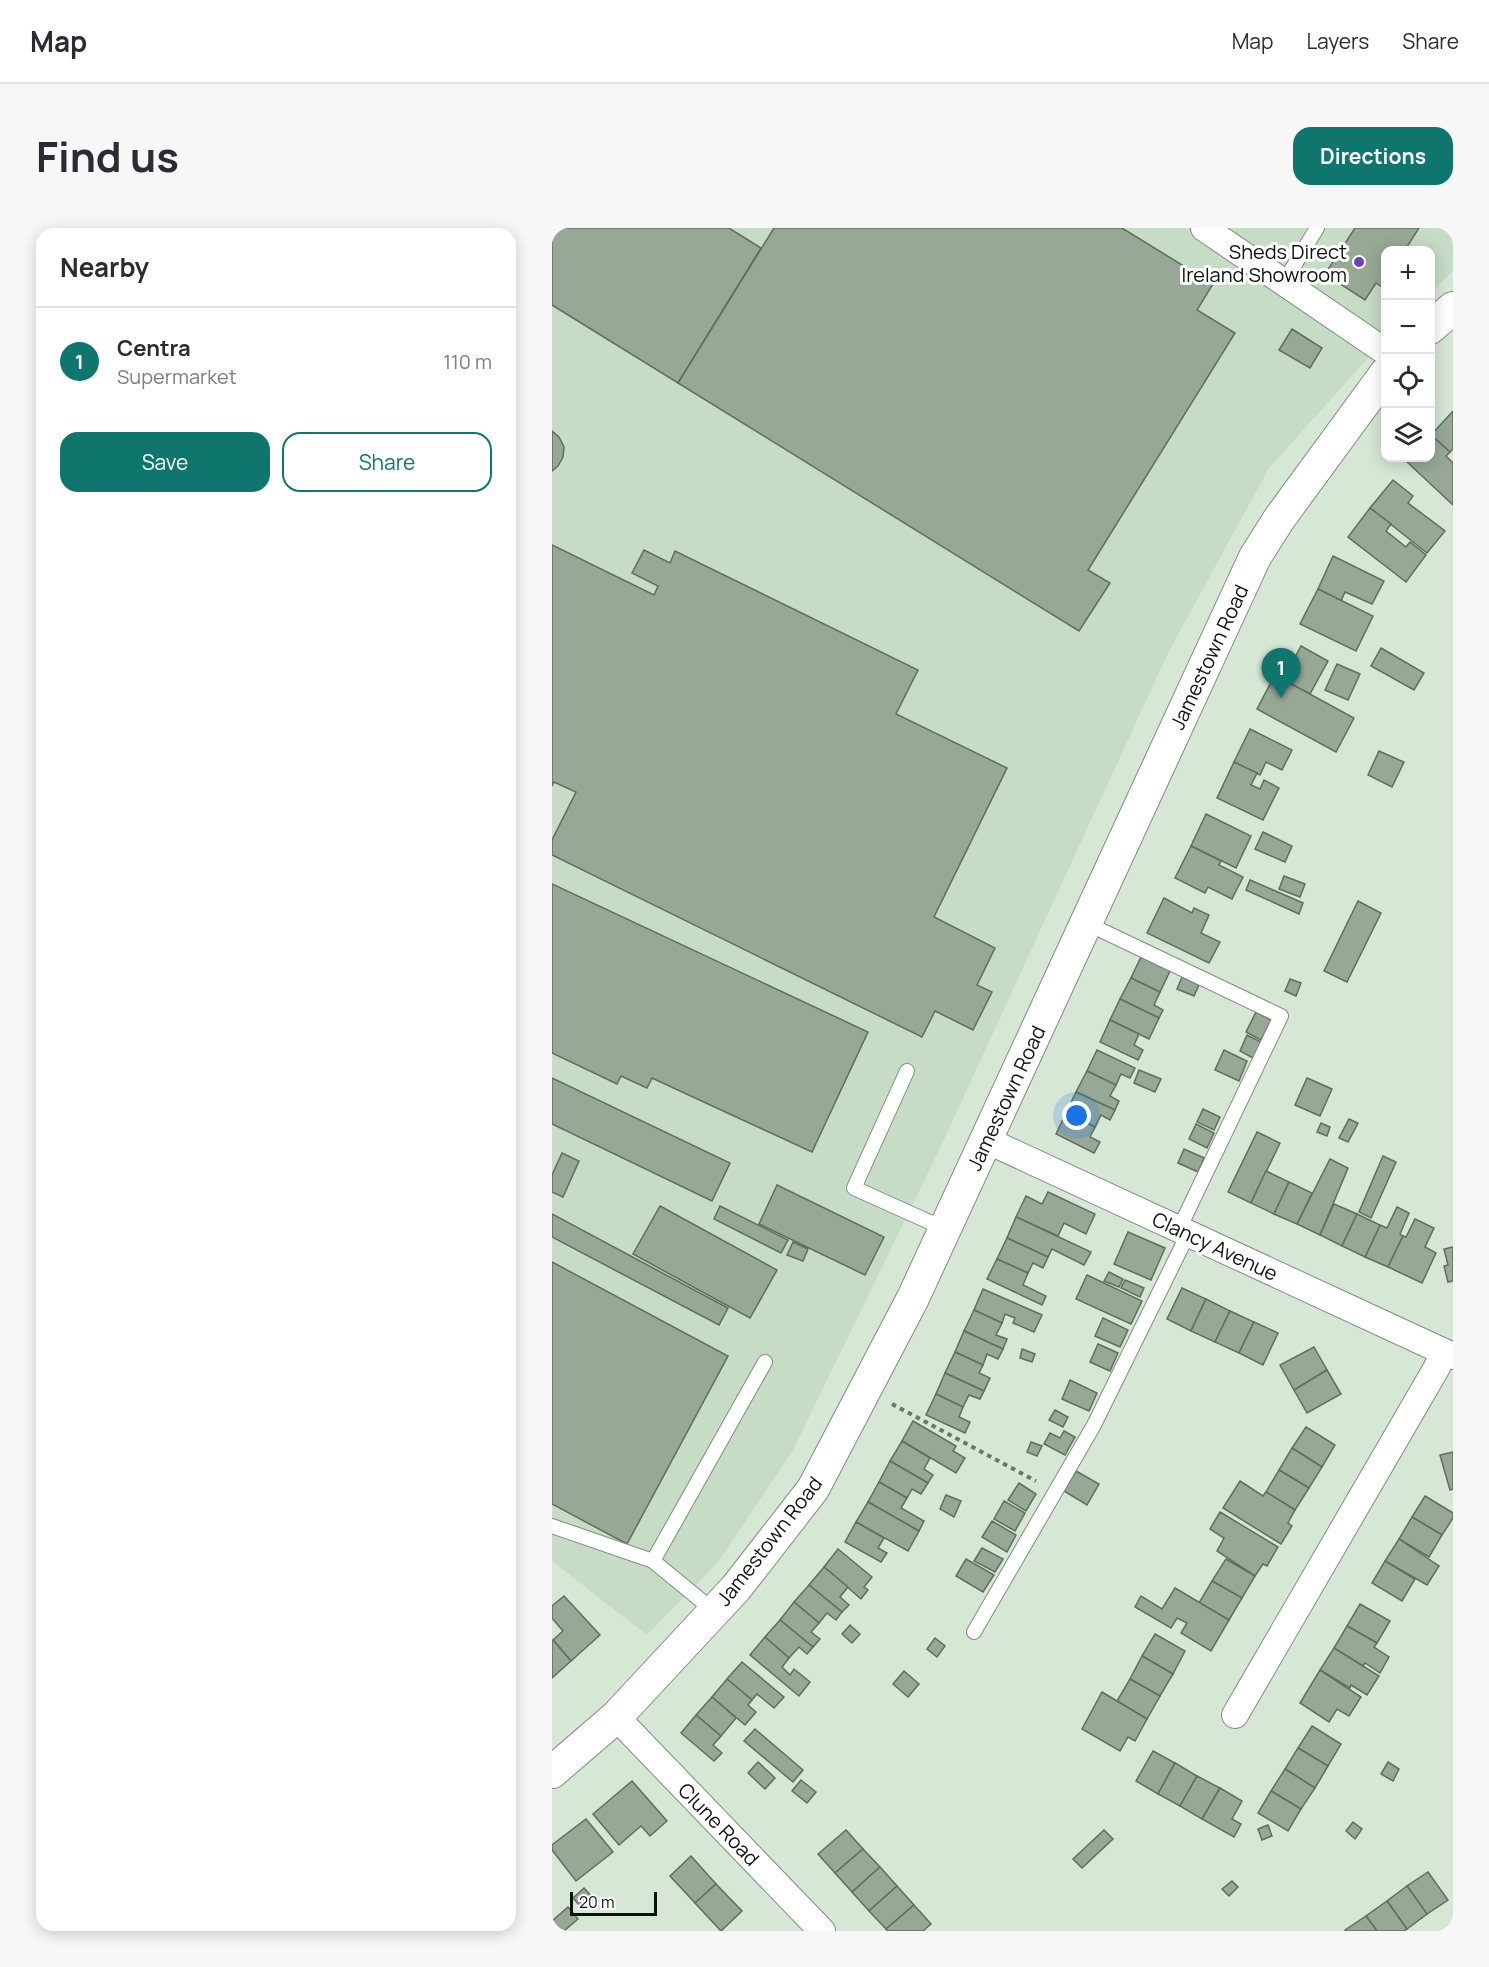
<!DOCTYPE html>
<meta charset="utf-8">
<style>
body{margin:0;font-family:Manrope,sans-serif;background:#f7f7f7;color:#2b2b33}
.controls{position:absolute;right:18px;top:18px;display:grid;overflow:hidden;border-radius:12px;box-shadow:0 3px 15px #0003}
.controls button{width:54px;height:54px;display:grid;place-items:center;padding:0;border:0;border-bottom:2px solid #e1e1e2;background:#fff;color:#2b2b33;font:30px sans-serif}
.scale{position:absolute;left:18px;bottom:15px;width:87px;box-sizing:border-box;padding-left:6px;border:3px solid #0d130c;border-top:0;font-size:16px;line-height:21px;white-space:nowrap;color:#0d130c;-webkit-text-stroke:4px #fff;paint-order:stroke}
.you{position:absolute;left:525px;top:888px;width:21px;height:21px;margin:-15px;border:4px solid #fff;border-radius:50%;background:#1a73e8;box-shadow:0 0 0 9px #1a73e833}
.badge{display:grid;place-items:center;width:39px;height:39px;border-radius:50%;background:#0f766e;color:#fff;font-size:20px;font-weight:700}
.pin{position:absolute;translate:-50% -50px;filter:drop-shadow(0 2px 3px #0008)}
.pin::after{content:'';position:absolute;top:32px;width:21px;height:18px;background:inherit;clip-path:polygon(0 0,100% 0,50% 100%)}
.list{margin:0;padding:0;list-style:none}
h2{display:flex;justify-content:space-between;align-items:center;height:78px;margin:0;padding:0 24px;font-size:26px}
h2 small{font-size:20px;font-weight:400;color:#7c7c81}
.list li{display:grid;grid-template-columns:39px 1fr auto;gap:18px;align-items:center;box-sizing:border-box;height:108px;padding:0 24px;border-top:2px solid #e1e1e2}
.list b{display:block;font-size:22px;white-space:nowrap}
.list p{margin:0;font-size:20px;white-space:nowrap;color:#7c7c81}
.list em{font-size:20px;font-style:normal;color:#7c7c81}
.actions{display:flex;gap:12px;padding:18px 24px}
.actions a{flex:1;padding:14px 0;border:2px solid #0f766e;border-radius:18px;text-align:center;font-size:21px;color:#0f766e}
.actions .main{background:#0f766e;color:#fff}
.icon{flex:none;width:33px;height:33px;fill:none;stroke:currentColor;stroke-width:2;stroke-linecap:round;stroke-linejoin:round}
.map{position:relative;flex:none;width:901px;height:1703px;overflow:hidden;border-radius:18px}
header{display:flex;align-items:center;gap:36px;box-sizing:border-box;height:84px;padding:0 30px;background:#fff;border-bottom:2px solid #e1e1e2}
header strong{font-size:28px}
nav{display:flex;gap:33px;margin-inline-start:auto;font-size:21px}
.intro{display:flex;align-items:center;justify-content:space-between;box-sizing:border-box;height:144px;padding:0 36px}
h1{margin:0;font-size:42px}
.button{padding:15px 27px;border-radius:18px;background:#0f766e;color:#fff;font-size:21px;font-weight:700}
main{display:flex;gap:36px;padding:0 36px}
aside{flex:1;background:#fff;border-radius:18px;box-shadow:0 3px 15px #0003}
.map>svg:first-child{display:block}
.built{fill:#c6dcc4}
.building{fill:#98a897;stroke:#5f6e5e;stroke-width:1.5}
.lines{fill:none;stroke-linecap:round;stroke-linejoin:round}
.service-casing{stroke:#7f8e7e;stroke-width:16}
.minor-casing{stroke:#7f8e7e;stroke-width:28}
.tertiary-casing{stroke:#7f8e7e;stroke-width:34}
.path{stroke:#6a7569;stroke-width:4;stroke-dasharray:4.5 4.5;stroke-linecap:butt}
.service{stroke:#fff;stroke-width:14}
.minor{stroke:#fff;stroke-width:26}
.tertiary{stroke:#fff;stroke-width:32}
.poi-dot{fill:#6842ba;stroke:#fff;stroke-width:2}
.labels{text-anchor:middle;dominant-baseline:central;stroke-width:6;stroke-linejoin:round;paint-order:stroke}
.poi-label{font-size:20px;fill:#0d130c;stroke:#fff;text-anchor:end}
.street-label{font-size:20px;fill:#0d130c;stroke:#fff}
</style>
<header>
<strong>Map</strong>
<nav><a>Map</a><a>Layers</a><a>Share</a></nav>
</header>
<div class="intro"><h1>Find us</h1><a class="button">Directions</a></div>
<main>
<aside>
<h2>Nearby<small></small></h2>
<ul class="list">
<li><span class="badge">1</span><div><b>Centra</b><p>Supermarket</p></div><em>110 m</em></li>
</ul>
<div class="actions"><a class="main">Save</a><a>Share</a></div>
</aside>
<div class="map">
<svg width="901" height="1703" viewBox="0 0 901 1703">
<rect width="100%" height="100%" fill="#d6e7d5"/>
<polygon class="built" points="0,0 901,0 901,43 879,64 878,22 834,22 833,111 717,240 616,425 389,918 241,1222 166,1334 95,1407 0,1333"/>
<g class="building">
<polygon points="0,0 177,0 209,20 126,155 0,77"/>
<polygon points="222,0 570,0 661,56 645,82 683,105 536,342 558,355 527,403 126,155"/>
<polygon points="803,0 867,0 853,22 834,22 834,53 830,59 824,55 813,72 773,46"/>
<polygon points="740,101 770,120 758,140 727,122"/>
<polygon points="901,183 901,221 898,224 879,207"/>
<polygon points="0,203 7,209 12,219 11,229 6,238 0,243"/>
<polygon points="879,207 898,224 894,228 901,235 901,277 854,233 857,230 878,230"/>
<polygon points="841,252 861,268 856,275 893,303 875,325 818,280"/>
<polygon points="818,280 839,296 834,303 854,319 858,314 874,327 854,354 796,309"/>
<polygon points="0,317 102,367 106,358 80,345 92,322 118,335 123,323 366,442 344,486 455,540 382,689 443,720 425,757 440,764 421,802 383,783 370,809 0,627 0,612 24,564 2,554 0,558"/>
<polygon points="781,328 832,353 820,376 793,364 789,373 766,361"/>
<polygon points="766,361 821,388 804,423 748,396"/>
<polygon points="749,418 776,433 758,466 731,452"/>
<polygon points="829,420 872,445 862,462 819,438"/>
<polygon points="785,436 808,446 796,472 773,462"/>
<polygon points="723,447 802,490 784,524 705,481"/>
<polygon points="698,501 740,522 730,542 714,534 708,547 682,534"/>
<polygon points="827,523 852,534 840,559 816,547"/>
<polygon points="682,534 705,545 699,557 708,561 712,552 727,560 711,592 665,570"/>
<polygon points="654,586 699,608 684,640 639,618"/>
<polygon points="711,604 740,618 733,634 703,621"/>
<polygon points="639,618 669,633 667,637 691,649 680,671 656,659 653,665 623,650"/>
<polygon points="732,648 753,656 748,669 727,661"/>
<polygon points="698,652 751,675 747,686 694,662"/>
<polygon points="0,656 316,804 260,924 100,850 95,860 69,848 65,856 0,825"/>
<polygon points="612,670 640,685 642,680 657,687 649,705 668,714 657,735 595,705"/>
<polygon points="806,673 829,685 795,754 772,743"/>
<polygon points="589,729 618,743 608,764 579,750"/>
<polygon points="630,749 647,757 642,768 625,761"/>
<polygon points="579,750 608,764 602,777 611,782 607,790 568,771"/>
<polygon points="738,751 749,755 744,768 733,763"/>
<polygon points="568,771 607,790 597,811 558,792"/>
<polygon points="704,784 719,792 709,812 694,804"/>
<polygon points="558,792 587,806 582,817 591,822 586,832 548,814"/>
<polygon points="695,807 709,814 701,830 688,823"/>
<polygon points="545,822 583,840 578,850 569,846 564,857 535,843"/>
<polygon points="672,822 695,833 687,853 663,842"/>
<polygon points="587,842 609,851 603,864 582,855"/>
<polygon points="535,843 564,857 558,868 567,873 563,882 524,864"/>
<polygon points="0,850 178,935 160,973 0,896"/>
<polygon points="755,850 780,861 768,888 743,877"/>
<polygon points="524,864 563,882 558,892 549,887 543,899 514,885"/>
<polygon points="651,881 668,889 662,902 645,894"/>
<polygon points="514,885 543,899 538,909 548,914 542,925 504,906"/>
<polygon points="797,891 806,895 796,914 787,910"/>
<polygon points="769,895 778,899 775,908 765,904"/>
<polygon points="644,896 662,905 655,920 637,911"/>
<polygon points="705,904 728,915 699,975 676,964"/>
<polygon points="632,921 652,930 646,944 626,935"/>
<polygon points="10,925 27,933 11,969 0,964 0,947"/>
<polygon points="831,928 844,934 819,990 807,984"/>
<polygon points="778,931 796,940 768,1007 745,996"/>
<polygon points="714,943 737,954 722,986 699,975"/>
<polygon points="737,954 760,965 745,996 722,986"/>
<polygon points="225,957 332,1009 313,1047 207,996"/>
<polygon points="496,964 543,986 534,1006 512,995 506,1008 464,989 474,968 490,976"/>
<polygon points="782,976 805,986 790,1018 768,1007"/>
<polygon points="108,978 225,1042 198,1090 81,1026"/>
<polygon points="168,978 236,1012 229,1025 162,991"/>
<polygon points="845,979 857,985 848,1006 851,1008 836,1039 813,1029 828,997 835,1000"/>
<polygon points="0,986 176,1080 167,1097 0,1009"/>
<polygon points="805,986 828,997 813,1029 790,1018"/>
<polygon points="464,989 539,1024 532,1037 500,1021 496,1029 455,1010"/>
<polygon points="863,991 882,1000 873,1019 884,1025 870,1055 836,1039 851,1008 854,1009"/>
<polygon points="576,1004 613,1020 599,1052 562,1036"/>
<polygon points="455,1010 496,1029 491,1040 481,1035 476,1045 445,1031"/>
<polygon points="241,1014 256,1021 251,1033 235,1027"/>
<polygon points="901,1019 901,1053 896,1054 892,1038 896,1037 892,1021"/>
<polygon points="445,1031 476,1045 471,1057 494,1068 490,1077 435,1051"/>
<polygon points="0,1034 176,1128 75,1316 0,1276"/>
<polygon points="557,1044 571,1051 567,1059 552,1053"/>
<polygon points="535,1047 590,1073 579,1096 524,1071"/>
<polygon points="573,1052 592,1060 588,1069 569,1060"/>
<polygon points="630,1060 654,1071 639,1103 615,1091"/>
<polygon points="431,1061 490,1087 482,1104 461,1095 463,1090 453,1086 450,1095 422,1082"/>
<polygon points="654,1071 678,1083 663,1114 639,1103"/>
<polygon points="422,1082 450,1095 444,1107 455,1111 451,1121 412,1103"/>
<polygon points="678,1083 702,1094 687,1125 663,1114"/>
<polygon points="551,1090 576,1102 568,1119 543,1108"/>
<polygon points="702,1094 726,1105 711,1137 687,1125"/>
<polygon points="412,1103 451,1121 446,1131 435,1126 431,1137 403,1124"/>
<polygon points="546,1116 566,1125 558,1143 538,1134"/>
<polygon points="762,1119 775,1142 742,1162 728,1137"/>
<polygon points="470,1121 483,1126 480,1134 468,1130"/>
<polygon points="403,1124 431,1137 427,1145 438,1150 432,1163 393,1145"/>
<polygon points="775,1142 789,1166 755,1185 742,1162"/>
<polygon points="393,1145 432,1163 428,1171 417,1167 411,1179 384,1166"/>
<polygon points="518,1152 545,1165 537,1183 510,1171"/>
<polygon points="384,1166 411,1179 407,1189 418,1194 413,1205 374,1187"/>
<polygon points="503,1182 516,1189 511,1199 497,1192"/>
<polygon points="361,1193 404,1218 401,1223 413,1230 404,1245 350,1213"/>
<polygon points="754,1199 783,1217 770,1239 740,1220"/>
<polygon points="512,1203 523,1209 513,1227 492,1216 498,1205 508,1210"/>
<polygon points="350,1213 378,1230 372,1241 381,1247 376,1255 338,1233"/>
<polygon points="479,1214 490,1218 485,1228 475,1224"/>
<polygon points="740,1220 770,1239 757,1260 727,1242"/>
<polygon points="901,1224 901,1261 898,1262 888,1227"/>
<polygon points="338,1233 376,1255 369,1266 360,1261 355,1270 327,1254"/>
<polygon points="727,1242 757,1260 743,1282 714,1264"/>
<polygon points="524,1243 547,1256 535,1277 512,1263"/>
<polygon points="688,1253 711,1268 714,1264 743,1282 736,1295 740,1298 729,1316 671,1280"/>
<polygon points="327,1254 355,1270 349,1280 372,1293 367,1303 316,1274"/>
<polygon points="467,1255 484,1266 474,1283 456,1272"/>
<polygon points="394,1267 409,1273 402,1289 388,1281"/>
<polygon points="873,1268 901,1285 901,1290 890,1307 860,1289"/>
<polygon points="452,1273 473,1285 463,1303 442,1291"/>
<polygon points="316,1274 367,1303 356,1323 304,1294"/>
<polygon points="668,1284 726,1319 715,1338 711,1336 703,1348 665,1323 672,1310 658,1301"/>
<polygon points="860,1289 890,1307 877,1329 847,1311"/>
<polygon points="440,1293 464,1307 455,1324 430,1309"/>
<polygon points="304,1294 332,1310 326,1320 335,1325 329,1334 293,1314"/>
<polygon points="847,1311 887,1338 875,1357 833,1333"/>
<polygon points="430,1320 451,1331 443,1344 422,1333"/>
<polygon points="286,1321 320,1349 312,1359 316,1362 309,1371 272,1339"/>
<polygon points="414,1331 442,1347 431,1364 404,1348"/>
<polygon points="674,1331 703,1348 690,1370 660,1353"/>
<polygon points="833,1333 863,1351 850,1373 820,1355"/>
<polygon points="272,1339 296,1359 288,1369 297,1377 290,1384 257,1357"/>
<polygon points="660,1353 690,1370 677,1392 647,1375"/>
<polygon points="257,1357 290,1384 284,1392 275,1385 267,1395 242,1374"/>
<polygon points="623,1360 677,1392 659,1423 629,1405 635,1395 625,1390 619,1400 583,1379 589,1368 610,1381"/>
<polygon points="12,1368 48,1407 19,1433 1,1412 11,1403 0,1390 0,1378"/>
<polygon points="242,1374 267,1395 259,1404 268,1411 261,1419 228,1392"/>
<polygon points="808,1376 838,1393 825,1415 795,1398"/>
<polygon points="228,1392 261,1419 255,1426 247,1419 237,1430 213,1409"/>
<polygon points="298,1397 308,1406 300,1415 290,1406"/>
<polygon points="795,1398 825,1415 822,1419 837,1429 828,1445 813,1435 811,1438 782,1420"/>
<polygon points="603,1406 633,1423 621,1446 590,1428"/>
<polygon points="213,1409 237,1430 230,1439 238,1447 242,1441 258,1454 247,1468 198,1427"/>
<polygon points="383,1410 393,1418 385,1429 375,1421"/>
<polygon points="1,1412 19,1433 0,1450 0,1413"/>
<polygon points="782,1420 827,1448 815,1467 799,1457 798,1460 768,1442"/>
<polygon points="590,1428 621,1446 608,1468 578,1451"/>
<polygon points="190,1434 232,1469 222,1480 205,1466 200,1472 175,1451"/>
<polygon points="768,1442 809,1469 797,1488 785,1481 777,1494 748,1475"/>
<polygon points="352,1443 367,1456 356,1469 341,1456"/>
<polygon points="175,1451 200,1472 196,1477 204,1484 193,1497 160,1469"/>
<polygon points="578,1451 608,1468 595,1491 565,1473"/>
<polygon points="550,1464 595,1491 583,1513 576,1509 568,1523 530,1501"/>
<polygon points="160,1469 184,1490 169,1508 144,1487"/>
<polygon points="144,1487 169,1508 161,1517 170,1525 162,1533 129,1505"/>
<polygon points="760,1498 789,1516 776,1538 746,1520"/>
<polygon points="203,1501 251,1542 241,1554 192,1513"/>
<polygon points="746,1520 776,1538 763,1560 733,1541"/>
<polygon points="601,1523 623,1535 606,1566 584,1553"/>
<polygon points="206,1534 223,1550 213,1561 196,1545"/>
<polygon points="836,1534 847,1541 841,1553 829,1546"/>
<polygon points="623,1535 645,1548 628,1578 606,1566"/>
<polygon points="733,1541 763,1560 749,1581 719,1563"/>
<polygon points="645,1548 668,1560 650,1591 628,1578"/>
<polygon points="249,1552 264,1564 255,1575 240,1563"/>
<polygon points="80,1553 115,1593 98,1608 89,1598 67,1617 41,1586"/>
<polygon points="668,1560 690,1573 680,1591 689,1596 682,1609 650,1591"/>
<polygon points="719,1563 749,1581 736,1603 706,1585"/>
<polygon points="34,1591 61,1624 24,1653 0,1622 0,1617"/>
<polygon points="801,1594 810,1601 803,1611 794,1603"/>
<polygon points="716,1597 720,1608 710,1612 706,1601"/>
<polygon points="294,1602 311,1621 283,1645 266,1626"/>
<polygon points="552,1602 561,1611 530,1640 521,1631"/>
<polygon points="311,1621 328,1639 300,1664 283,1645"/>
<polygon points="139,1628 164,1656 143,1675 118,1648"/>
<polygon points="328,1639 345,1658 317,1683 300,1664"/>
<polygon points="876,1644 896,1672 875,1686 855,1658"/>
<polygon points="680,1653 686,1659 677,1668 670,1661"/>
<polygon points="164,1656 190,1683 169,1703 143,1675"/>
<polygon points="345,1658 362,1677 334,1701 317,1683"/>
<polygon points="855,1658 875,1686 855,1701 835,1673"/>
<polygon points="32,1660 41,1670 30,1680 21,1670"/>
<polygon points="835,1673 855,1701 852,1703 825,1703 814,1688"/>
<polygon points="362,1677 379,1696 371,1703 336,1703 334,1701"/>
<polygon points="16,1679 26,1691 12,1703 4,1703 0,1699 0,1693"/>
<polygon points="814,1688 825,1703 794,1703 793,1702"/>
</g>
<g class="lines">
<g class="service-casing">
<g id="service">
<polyline points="732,54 765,0"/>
<polyline points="534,695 729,788 627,1001"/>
<polyline points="355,843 302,960 393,1001"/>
<polyline points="0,1298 101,1333"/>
<polyline points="162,1383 101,1333 213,1134"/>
<polyline points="422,1404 542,1197 636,1006"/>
</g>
</g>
<g class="minor-casing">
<g id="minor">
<polyline points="652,0 834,124"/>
<polyline points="434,912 901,1128"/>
<polyline points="683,1487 884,1141 892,1124"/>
<polyline points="64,1489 270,1703"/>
</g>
</g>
<g class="tertiary-casing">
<g id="tertiary">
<polyline points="878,100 901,80"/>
<polyline points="0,1544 64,1489 184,1360 261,1261 361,1070 703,329 727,291 834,145"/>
</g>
</g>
<polyline class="path" points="340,1176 484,1253"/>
<use href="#service" class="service"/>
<use href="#minor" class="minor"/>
<use href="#tertiary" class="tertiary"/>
</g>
<circle class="poi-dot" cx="807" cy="34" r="6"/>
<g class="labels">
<g class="poi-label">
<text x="795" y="23">Sheds Direct<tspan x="795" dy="23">Ireland Showroom</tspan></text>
</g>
<g class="street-label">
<text transform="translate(657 429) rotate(-65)">Jamestown Road</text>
<text transform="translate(454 870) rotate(-65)">Jamestown Road</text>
<text transform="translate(663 1018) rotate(25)">Clancy Avenue</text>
<text transform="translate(217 1313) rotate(-52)">Jamestown Road</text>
<text transform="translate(167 1596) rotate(46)">Clune Road</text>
</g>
</g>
</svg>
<div class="controls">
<button>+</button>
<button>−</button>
<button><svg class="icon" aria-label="locate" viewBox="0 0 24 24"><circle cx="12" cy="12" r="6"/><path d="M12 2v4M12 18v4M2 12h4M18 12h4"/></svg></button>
<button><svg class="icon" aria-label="layers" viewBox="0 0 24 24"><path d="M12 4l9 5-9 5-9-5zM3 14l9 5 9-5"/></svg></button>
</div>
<div class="scale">20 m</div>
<div class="you"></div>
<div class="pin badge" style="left:729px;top:470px">1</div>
</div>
</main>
